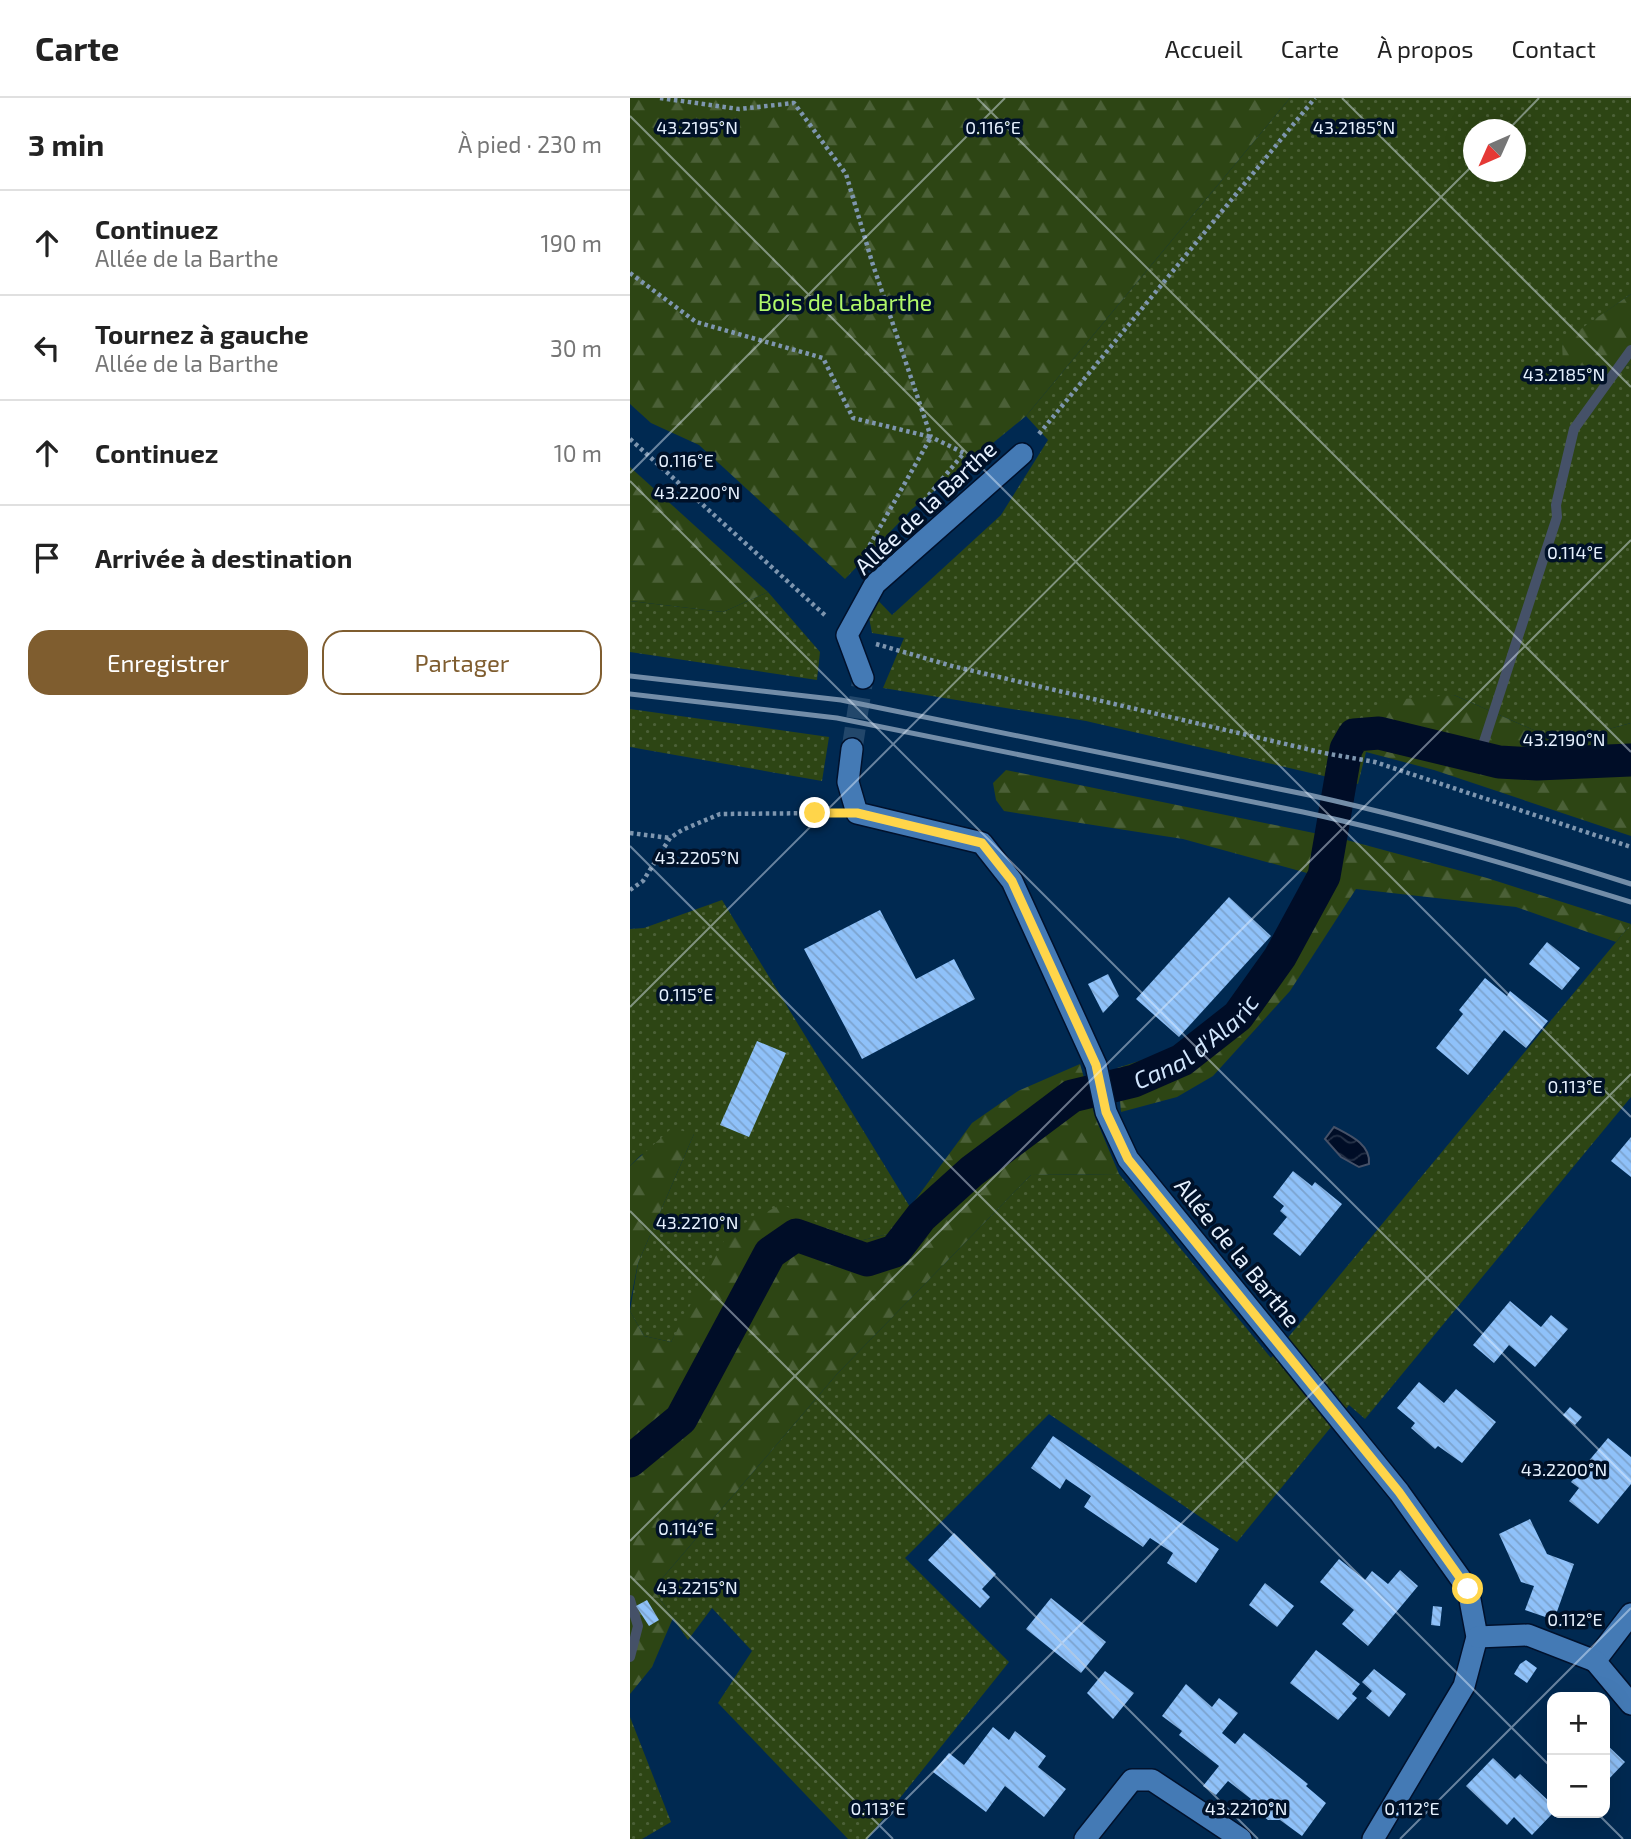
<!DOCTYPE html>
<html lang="fr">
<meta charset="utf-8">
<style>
body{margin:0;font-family:"Exo 2",sans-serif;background:#f2f2f2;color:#222}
.controls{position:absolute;right:21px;bottom:21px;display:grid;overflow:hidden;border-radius:14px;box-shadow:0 7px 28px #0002}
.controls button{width:63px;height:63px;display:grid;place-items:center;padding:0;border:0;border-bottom:2px solid #e0e0e0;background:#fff;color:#222;font:35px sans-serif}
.compass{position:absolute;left:833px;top:21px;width:63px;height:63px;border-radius:50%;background:#fff;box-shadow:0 7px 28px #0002;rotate:225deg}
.stop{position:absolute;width:21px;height:21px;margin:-16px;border:5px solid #ffd54a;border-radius:50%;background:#fff}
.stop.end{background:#ffd54a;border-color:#fff;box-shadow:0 2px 7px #0008}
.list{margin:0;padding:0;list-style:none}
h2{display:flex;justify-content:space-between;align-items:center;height:91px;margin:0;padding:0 28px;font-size:30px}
h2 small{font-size:23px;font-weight:400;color:#767676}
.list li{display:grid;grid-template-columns:46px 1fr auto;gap:21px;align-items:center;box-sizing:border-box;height:105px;padding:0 28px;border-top:2px solid #e0e0e0}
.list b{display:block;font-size:26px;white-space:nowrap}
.list p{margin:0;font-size:23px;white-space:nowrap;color:#767676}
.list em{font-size:23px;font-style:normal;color:#767676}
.actions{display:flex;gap:14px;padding:21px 28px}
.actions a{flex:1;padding:16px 0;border:2px solid #7f5d2f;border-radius:21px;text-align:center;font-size:24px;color:#7f5d2f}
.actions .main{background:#7f5d2f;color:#fff}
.icon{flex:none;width:38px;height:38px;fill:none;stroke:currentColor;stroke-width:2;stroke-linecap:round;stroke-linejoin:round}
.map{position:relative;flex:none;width:1001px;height:1741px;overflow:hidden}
header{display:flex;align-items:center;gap:42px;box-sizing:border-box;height:98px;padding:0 35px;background:#fff;border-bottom:2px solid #e0e0e0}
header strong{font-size:33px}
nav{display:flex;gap:38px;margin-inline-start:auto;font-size:24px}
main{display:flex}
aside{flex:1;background:#fff}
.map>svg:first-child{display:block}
.green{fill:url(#green-dots);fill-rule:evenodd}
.forest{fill:url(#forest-firs)}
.water{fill:url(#water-waves);stroke:#455168;stroke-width:2}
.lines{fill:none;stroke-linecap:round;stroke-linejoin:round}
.stream{stroke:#455168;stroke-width:10}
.canal{stroke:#000d27;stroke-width:33}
.building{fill:url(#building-back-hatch)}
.minor-tunnel{stroke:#22476b;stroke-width:21;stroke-dasharray:21 10;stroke-linecap:butt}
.minor-casing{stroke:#00112c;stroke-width:24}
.path{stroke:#7e96af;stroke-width:4.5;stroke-dasharray:3.5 3.5;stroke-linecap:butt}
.minor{stroke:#447ab5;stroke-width:21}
.rail{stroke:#738da8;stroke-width:5}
.route{stroke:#ffd54a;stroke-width:9}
.ticks{fill:none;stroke:#e6f1fe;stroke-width:2;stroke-opacity:0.45}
.labels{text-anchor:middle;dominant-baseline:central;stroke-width:7;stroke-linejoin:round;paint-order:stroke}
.park-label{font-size:23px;fill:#b0f869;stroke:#001128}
.street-label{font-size:23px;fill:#e6f1fe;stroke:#001128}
.water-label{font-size:24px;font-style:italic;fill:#d2e6fd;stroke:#001128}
.ticks-label{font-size:18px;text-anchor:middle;fill:#e6f1fe;stroke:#001128;stroke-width:7;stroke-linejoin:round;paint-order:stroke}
</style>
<header>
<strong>Carte</strong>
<nav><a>Accueil</a><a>Carte</a><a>À propos</a><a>Contact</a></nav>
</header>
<main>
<aside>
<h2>3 min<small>À pied · 230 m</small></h2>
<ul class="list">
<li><svg class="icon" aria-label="ahead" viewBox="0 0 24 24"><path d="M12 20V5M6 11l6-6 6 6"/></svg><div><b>Continuez</b><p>Allée de la Barthe</p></div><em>190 m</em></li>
<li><svg class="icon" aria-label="left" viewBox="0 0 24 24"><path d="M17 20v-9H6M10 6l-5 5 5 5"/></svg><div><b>Tournez à gauche</b><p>Allée de la Barthe</p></div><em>30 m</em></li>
<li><svg class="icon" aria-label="ahead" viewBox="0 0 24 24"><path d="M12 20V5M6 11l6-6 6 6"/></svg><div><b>Continuez</b></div><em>10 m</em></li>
<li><svg class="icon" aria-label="arrive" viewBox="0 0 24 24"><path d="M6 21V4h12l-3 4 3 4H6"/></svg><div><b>Arrivée à destination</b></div></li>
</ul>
<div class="actions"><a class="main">Enregistrer</a><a>Partager</a></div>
</aside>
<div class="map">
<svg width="1001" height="1741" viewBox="0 0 1001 1741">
<defs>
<pattern id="green-dots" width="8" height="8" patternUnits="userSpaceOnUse" patternTransform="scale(1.75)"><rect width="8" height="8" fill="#2d4514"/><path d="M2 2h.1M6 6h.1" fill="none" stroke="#4b6037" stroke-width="1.8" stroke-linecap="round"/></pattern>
<pattern id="forest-firs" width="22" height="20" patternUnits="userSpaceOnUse" patternTransform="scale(1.75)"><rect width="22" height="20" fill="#2d4514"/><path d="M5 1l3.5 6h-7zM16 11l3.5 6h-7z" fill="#4b6037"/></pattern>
<pattern id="water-waves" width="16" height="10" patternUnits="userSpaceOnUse" patternTransform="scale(1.75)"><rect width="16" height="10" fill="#000d27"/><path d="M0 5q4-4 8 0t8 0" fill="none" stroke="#253147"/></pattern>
<pattern id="building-back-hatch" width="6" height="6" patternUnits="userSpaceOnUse" patternTransform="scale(1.75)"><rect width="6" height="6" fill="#8fc1f9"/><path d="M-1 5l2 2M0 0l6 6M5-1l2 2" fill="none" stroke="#7ca3ce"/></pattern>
</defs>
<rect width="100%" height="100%" fill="#002951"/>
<g class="green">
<path d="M660 0H1001V196L932 245 963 282 1001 266V625L931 644 824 597 741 619 736 654 728 686 456 623 253 590 274 540 242 535 237 510 239 493 262 517 371 417 418 342 396 318ZM844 32H886V74H844Z"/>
<polygon points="138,494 190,554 187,582 0,554 0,503 93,514"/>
<polygon points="0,611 199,639 192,683 0,649"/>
<polygon points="92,802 280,1109 258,1136 229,1143 203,1133 61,1209 41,1244 14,1238 0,1213 8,1165 64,1036 11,1057 0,1068 0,831 14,830"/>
<polygon points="1001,826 1001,999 735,1321 719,1307 607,1444 419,1316 275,1460 379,1564 237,1741 218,1741 88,1605 122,1553 82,1510 58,1542 23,1491 207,1276 401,1077 489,1076 641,1260"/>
<polygon points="0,1619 41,1724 12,1741 0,1741"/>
</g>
<g class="forest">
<polygon points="0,0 660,0 396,318 282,411 215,481 69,347 21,325 0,306"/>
<polygon points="1001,196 1001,266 963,282 933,267 932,244"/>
<polygon points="0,369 138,494 93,514 0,503"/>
<polygon points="824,597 931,644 1001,625 1001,738 804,672 736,654 741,618 761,602"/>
<polygon points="376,672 713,741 857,780 1001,826 986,844 886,809 726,791 660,893 583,978 547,999 491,1014 487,970 544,952 584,927 632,864 677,775 553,741 374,713 366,702 363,685"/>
<polygon points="450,966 466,1021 489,1076 401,1077 207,1276 23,1491 43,1520 22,1569 0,1596 0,1376 32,1348 16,1332 0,1346 0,1213 14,1238 41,1244 99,1133 152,1106 203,1133 229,1143 258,1136 280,1109 342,1025 388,993"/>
<polygon points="42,1030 64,1036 8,1165 0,1205 0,1068"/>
</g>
<g class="water">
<path d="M704 1029C719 1037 741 1046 739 1066L729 1069 711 1059 695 1041Z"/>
<polygon points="16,1332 32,1348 0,1376 0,1346"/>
</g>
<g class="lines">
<g class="stream">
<polyline points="849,659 927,419 926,407 944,331 1001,252"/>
<polyline points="0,1502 8,1528 0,1559"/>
</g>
<path class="canal" id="s1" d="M0 1363 51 1321 140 1155 166 1137 237 1162 265 1153 291 1119 342 1073 442 998 504 983 552 962 608 918 650 859 694 778 716 651 724 637 749 635 869 664 907 666 1001 662"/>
</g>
<g class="building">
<polygon points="599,799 641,838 549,939 506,901"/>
<polygon points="250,812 286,881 324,861 345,901 232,961 174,851"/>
<polygon points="917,844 950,870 932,892 899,866"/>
<polygon points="478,876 489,898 473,915 458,886"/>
<polygon points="855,880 877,898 880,893 918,923 896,950 874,932 838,977 806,950 833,916 829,912"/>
<polygon points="127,943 156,955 119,1039 90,1027"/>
<polygon points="1001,1039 1001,1079 981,1063"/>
<polygon points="663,1073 682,1088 685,1084 712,1106 670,1158 643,1136 657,1119 650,1113 654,1108 643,1099"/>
<polygon points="880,1203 911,1229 921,1217 938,1231 905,1269 879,1247 864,1265 843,1247"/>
<polygon points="789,1284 814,1305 826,1291 866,1324 832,1365 808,1348 805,1351 781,1330 785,1325 767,1310"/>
<polygon points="940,1309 952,1319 945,1327 933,1317"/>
<polygon points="423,1338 589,1451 566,1485 537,1465 543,1455 520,1440 513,1449 454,1409 461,1398 436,1381 430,1391 401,1370"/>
<polygon points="978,1340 1001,1359 1001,1386 968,1426 939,1403 949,1390 941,1384"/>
<polygon points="900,1421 917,1456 944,1466 924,1522 895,1512 904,1488 891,1484 869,1436"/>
<polygon points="324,1435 366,1476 352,1491 360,1499 350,1510 298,1462"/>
<polygon points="709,1461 735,1482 742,1473 758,1486 770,1472 788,1488 738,1548 712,1526 724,1512 690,1484"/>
<polygon points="635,1485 664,1508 647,1529 619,1507"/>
<polygon points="421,1500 476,1544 451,1575 396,1531"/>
<polygon points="17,1502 29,1522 19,1528 6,1508"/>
<polygon points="803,1508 812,1509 810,1528 801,1527"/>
<polygon points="686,1552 730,1586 722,1596 727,1600 708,1622 660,1585"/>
<polygon points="896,1562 907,1570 897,1585 884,1576 890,1566"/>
<polygon points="744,1571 776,1596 759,1619 736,1600 742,1593 732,1584"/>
<polygon points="475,1573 504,1595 483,1621 457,1595"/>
<polygon points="556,1586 582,1609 589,1600 608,1615 592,1635 605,1646 614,1635 678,1686 676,1688 696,1705 672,1738 650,1722 638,1722 617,1705 621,1701 598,1683 586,1697 573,1688 589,1668 549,1637 552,1633 532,1618"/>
<polygon points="363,1629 379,1642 385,1633 416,1658 408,1669 436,1691 414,1719 375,1688 356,1714 303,1674 319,1655 334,1667"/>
<polygon points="975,1645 995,1664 975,1685"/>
<polygon points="863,1660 885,1681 890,1676 922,1706 922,1716 902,1737 884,1719 877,1727 836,1688"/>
</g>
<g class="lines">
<polyline class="minor-tunnel" points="222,651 233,580"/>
<g class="minor-casing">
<g id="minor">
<polyline points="233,580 217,537 245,486 392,356"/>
<polyline points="222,651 218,684 227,715 352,745 382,783 466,967 476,1014 498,1061 769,1394 838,1491 847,1539 834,1588 743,1741"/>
<polyline points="847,1539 898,1537 965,1563 1001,1516"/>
<polyline points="965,1563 1001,1606"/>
<polyline points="455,1741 502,1682 522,1682 611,1741"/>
</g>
</g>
<g class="path">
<polyline points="30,0 109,11 164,5 216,76 242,164 301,339 334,355 288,410"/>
<polyline points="0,175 66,224 193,260 223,320 301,339 237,452 238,458"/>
<polyline points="409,336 685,0"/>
<polyline points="0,341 197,519"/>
<polyline points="246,546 322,568 694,655 745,664 1001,749"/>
<polyline points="0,735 40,740"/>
<polyline points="0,792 13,783 40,740 52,732 90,716 202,715"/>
</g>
<use href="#minor" class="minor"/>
<g class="rail">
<path d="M0 578 211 602 679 697C787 721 895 752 1001 786"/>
<path d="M0 596 207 620 673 714C784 738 893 771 1001 804"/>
</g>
</g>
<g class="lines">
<polyline class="route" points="185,715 227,715 352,745 382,783 466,967 476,1014 498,1061 769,1394 838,1491"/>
</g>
<path class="ticks" d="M347 0 1001 654M712 0 1001 289M0 18 1001 1019M878 32 909 0M0 375 375 0M0 383 1001 1384M0 748 922 1670M0 909 844 66M0 1113 628 1741M0 1443 1001 442M0 1478 263 1741M967 1715 993 1741M236 1741 1001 976M770 1741 1001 1510"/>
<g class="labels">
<g class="park-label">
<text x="215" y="204">Bois de Labarthe</text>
</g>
<g class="street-label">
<text transform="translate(295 409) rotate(-43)">Allée de la Barthe</text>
<text transform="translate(608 1154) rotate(51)">Allée de la Barthe</text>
</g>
<g class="water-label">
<text stroke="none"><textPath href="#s1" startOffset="765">Canal d'Alaric</textPath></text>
</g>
</g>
<g class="ticks-label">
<text x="363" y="36">0.116°E</text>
<text x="724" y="36">43.2185°N</text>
<text x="67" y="36">43.2195°N</text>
<text x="934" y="283">43.2185°N</text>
<text x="56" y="369">0.116°E</text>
<text x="67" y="401">43.2200°N</text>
<text x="945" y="461">0.114°E</text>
<text x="934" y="648">43.2190°N</text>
<text x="67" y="766">43.2205°N</text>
<text x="56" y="903">0.115°E</text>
<text x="945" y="995">0.113°E</text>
<text x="67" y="1131">43.2210°N</text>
<text x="934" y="1378">43.2200°N</text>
<text x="56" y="1437">0.114°E</text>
<text x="67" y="1496">43.2215°N</text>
<text x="945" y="1528">0.112°E</text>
<text x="248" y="1717">0.113°E</text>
<text x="616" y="1717">43.2210°N</text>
<text x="782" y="1717">0.112°E</text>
</g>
</svg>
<div class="controls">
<button>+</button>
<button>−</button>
</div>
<svg class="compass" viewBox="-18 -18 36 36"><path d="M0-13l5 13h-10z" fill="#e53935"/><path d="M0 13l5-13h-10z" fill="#767676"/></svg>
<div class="stop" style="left:838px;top:1491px"></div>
<div class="stop end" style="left:185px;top:715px"></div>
</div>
</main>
